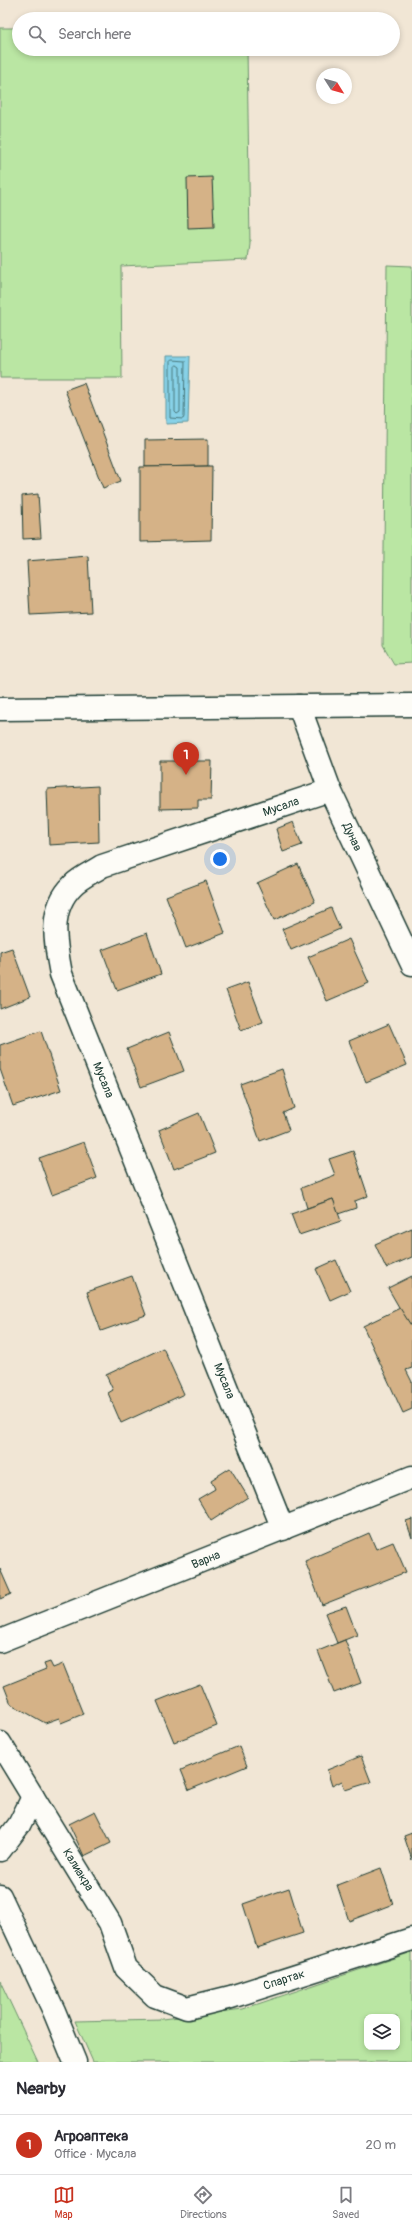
<!DOCTYPE html>
<meta charset="utf-8">
<style>
body{margin:0;font-family:Pangolin,sans-serif;background:#f7f7f7;color:#2b2b33}
.controls{position:absolute;right:12px;bottom:12px;display:grid;overflow:hidden;border-radius:8px;box-shadow:0 2px 6px #0003}
.controls button{width:36px;height:36px;display:grid;place-items:center;padding:0;border:0;border-bottom:1px solid #e1e1e2;background:#fff;color:#2b2b33;font:20px sans-serif}
.compass{position:absolute;left:316px;top:68px;width:36px;height:36px;border-radius:50%;background:#fff;box-shadow:0 2px 6px #0003;rotate:127deg}
.you{position:absolute;left:220px;top:859px;width:14px;height:14px;margin:-10px;border:3px solid #fff;border-radius:50%;background:#1a73e8;box-shadow:0 0 0 6px #1a73e833}
.badge{display:grid;place-items:center;width:26px;height:26px;border-radius:50%;background:#c8321e;color:#fff;font-size:13px;font-weight:700}
.pin{position:absolute;translate:-50% -33px;filter:drop-shadow(0 1px 2px #0008)}
.pin::after{content:'';position:absolute;top:21px;width:14px;height:12px;background:inherit;clip-path:polygon(0 0,100% 0,50% 100%)}
.list{margin:0;padding:0;list-style:none}
h2{display:flex;justify-content:space-between;align-items:center;height:52px;margin:0;padding:0 16px;font-size:17px}
h2 small{font-size:13px;font-weight:400;color:#7c7c81}
.list li{display:grid;grid-template-columns:26px 1fr auto;gap:12px;align-items:center;box-sizing:border-box;height:60px;padding:0 16px;border-top:1px solid #e1e1e2}
.list b{display:block;font-size:15px;white-space:nowrap}
.list p{margin:0;font-size:13px;white-space:nowrap;color:#7c7c81}
.list em{font-size:13px;font-style:normal;color:#7c7c81}
.icon{flex:none;width:22px;height:22px;fill:none;stroke:currentColor;stroke-width:2;stroke-linecap:round;stroke-linejoin:round}
.map{position:relative;flex:none;width:412px;height:2062px;overflow:hidden}
.search{position:absolute;background:#fff;box-shadow:0 2px 6px #0003;left:12px;right:12px;top:12px;height:44px;display:flex;align-items:center;gap:10px;box-sizing:border-box;padding:0 14px;border-radius:22px;color:#7c7c81;font-size:15px}
.sheet{height:112px;background:#fff}
nav{display:flex;justify-content:space-around;align-items:center;box-sizing:border-box;height:56px;border-top:1px solid #e1e1e2;background:#fff;font-size:11px;color:#7c7c81}
nav a{display:grid;justify-items:center;gap:2px}
nav .on{color:#c8321e}
.map>svg:first-child{display:block}
.green{fill:#bae6a3;stroke:#6c926c;fill-rule:evenodd}
.water{fill:#87d1e7;stroke:#5d969f}
.lines{fill:none;stroke-linecap:round;stroke-linejoin:round}
.shore{stroke:#49787c;stroke-width:1}
.building{fill:#d5b287;stroke:#1f3d34}
.minor-casing{stroke:#1f3d34;stroke-width:25}
.tertiary-casing{stroke:#1f3d34;stroke-width:25}
.secondary-casing{stroke:#1f3d34;stroke-width:25}
.minor{stroke:#fdfcf7;stroke-width:22}
.tertiary{stroke:#fdfcf7;stroke-width:22}
.secondary{stroke:#fdfcf7;stroke-width:22}
.labels{text-anchor:middle;dominant-baseline:central;stroke-width:3;stroke-linejoin:round;paint-order:stroke}
.street-label{font-size:12px;fill:#1f3d34;stroke:#fdfcf7}
</style>
<div class="map">
<svg width="412" height="2062" viewBox="0 0 412 2062">
<rect width="100%" height="100%" fill="#f1e6d5"/>
<filter id="ink" filterUnits="userSpaceOnUse"><feTurbulence type="fractalNoise" baseFrequency=".025" numOctaves="2"/><feDisplacementMap in="SourceGraphic" scale="8" xChannelSelector="R" yChannelSelector="G"/><feConvolveMatrix kernelMatrix="1 2 1 2 8 2 1 2 1" color-interpolation-filters="sRGB"/></filter>
<g filter="url(#ink)">
<g class="green">
<polygon points="0,28 19,28 19,49 247,49 250,244 248,260 121,266 122,378 0,378"/>
<polygon points="387,265 412,266 412,663 394,664 383,645"/>
<path d="M412 1952V2062H93L75 2021 162 2019 243 2009ZM367 2017H397V2047H367Z"/>
<polygon points="0,1981 38,2062 0,2062"/>
</g>
<polygon class="water" points="166,356 190,356 188,423 166,424"/>
<g class="lines">
<g class="shore">
<polygon points="172,360 185,361 184,417 183,419 170,418 170,362"/>
<polygon points="177,365 180,367 180,412 177,414 175,412 175,367"/>
</g>
</g>
<g class="building">
<polygon points="212,177 214,227 188,228 187,178"/>
<polygon points="84,383 121,481 103,488 65,390"/>
<polygon points="208,439 208,466 145,467 145,440"/>
<polygon points="212,466 211,540 140,542 140,467"/>
<polygon points="38,494 41,538 23,539 22,496"/>
<polygon points="88,556 91,612 30,615 27,561"/>
<polygon points="160,761 212,761 211,800 198,800 198,808 160,809"/>
<polygon points="98,786 99,842 49,845 47,789"/>
<polygon points="293,822 302,845 283,852 276,829"/>
<polygon points="298,864 315,902 274,920 257,883"/>
<polygon points="206,881 225,933 186,948 166,896"/>
<polygon points="331,908 340,929 291,950 282,929"/>
<polygon points="147,933 161,974 117,990 102,950"/>
<polygon points="349,939 369,983 327,1001 308,957"/>
<polygon points="12,948 30,997 0,1009 0,952"/>
<polygon points="248,982 263,1022 241,1030 226,990"/>
<polygon points="389,1024 407,1065 366,1082 349,1041"/>
<polygon points="41,1031 61,1090 13,1106 0,1069 0,1045"/>
<polygon points="169,1032 184,1071 141,1087 127,1049"/>
<polygon points="282,1069 294,1108 283,1113 289,1130 260,1141 240,1084"/>
<polygon points="199,1113 215,1153 174,1169 159,1130"/>
<polygon points="84,1142 97,1178 52,1195 39,1158"/>
<polygon points="353,1151 368,1196 355,1201 356,1208 338,1214 333,1199 307,1208 301,1188 335,1175 329,1159"/>
<polygon points="333,1199 341,1221 299,1235 291,1214"/>
<polygon points="412,1228 412,1257 386,1268 375,1244"/>
<polygon points="336,1260 350,1291 330,1300 316,1269"/>
<polygon points="132,1276 146,1315 101,1331 87,1292"/>
<polygon points="412,1276 412,1327 411,1328 388,1288"/>
<polygon points="400,1308 412,1327 412,1368 406,1370 412,1382 412,1409 403,1413 363,1326"/>
<polygon points="163,1348 184,1394 121,1423 108,1393 113,1390 106,1375"/>
<polygon points="230,1468 248,1497 211,1521 198,1499 215,1489 211,1480"/>
<polygon points="412,1519 412,1538 406,1521"/>
<polygon points="369,1533 376,1549 393,1542 406,1572 322,1605 305,1561"/>
<polygon points="0,1569 11,1594 0,1599"/>
<polygon points="346,1606 357,1635 337,1643 325,1613"/>
<polygon points="345,1640 361,1683 334,1693 318,1651"/>
<polygon points="50,1662 53,1668 63,1664 83,1714 61,1723 59,1718 45,1723 11,1704 4,1686 46,1669 44,1664"/>
<polygon points="200,1684 217,1726 174,1742 157,1701"/>
<polygon points="239,1746 247,1766 189,1790 181,1770"/>
<polygon points="361,1756 371,1782 345,1790 342,1781 332,1786 327,1770"/>
<polygon points="95,1811 111,1843 84,1856 69,1824"/>
<polygon points="412,1833 412,1860 404,1836"/>
<polygon points="381,1868 393,1904 349,1921 337,1885"/>
<polygon points="289,1888 303,1933 257,1948 243,1904"/>
</g>
<g class="lines">
<g class="minor-casing">
<g id="minor">
<polyline points="299,706 330,790 412,964"/>
<path d="M283 1529 61 974C55 943 48 909 73 885 81 877 93 872 102 866L330 790"/>
<polyline points="0,1641 412,1477"/>
<polyline points="0,1743 110,1923 126,1968 155,1996 187,2008 231,1997 412,1939"/>
<polyline points="0,1850 19,1825 33,1797"/>
</g>
</g>
<g class="tertiary-casing">
<polyline id="tertiary" points="0,1896 54,2011 75,2062"/>
</g>
<g class="secondary-casing">
<polyline id="secondary" points="0,709 412,705"/>
</g>
<use href="#minor" class="minor"/>
<use href="#tertiary" class="tertiary"/>
<use href="#secondary" class="secondary"/>
</g>
</g>
<g class="labels">
<g class="street-label">
<text transform="translate(281 807) rotate(-19)">Мусала</text>
<text transform="translate(352 837) rotate(65)">Дунав</text>
<text transform="translate(103 1080) rotate(68)">Мусала</text>
<text transform="translate(224 1381) rotate(68)">Мусала</text>
<text transform="translate(206 1560) rotate(-22)">Варна</text>
<text transform="translate(78 1870) rotate(58)">Калиакра</text>
<text transform="translate(284 1980) rotate(-18)">Спартак</text>
</g>
</g>
</svg>
<div class="controls">
<button><svg class="icon" aria-label="layers" viewBox="0 0 24 24"><path d="M12 4l9 5-9 5-9-5zM3 14l9 5 9-5"/></svg></button>
</div>
<svg class="compass" viewBox="-18 -18 36 36"><path d="M0-13l5 13h-10z" fill="#e53935"/><path d="M0 13l5-13h-10z" fill="#7c7c81"/></svg>
<div class="you"></div>
<div class="pin badge" style="left:186px;top:775px">1</div>
<div class="search"><svg class="icon" aria-label="search" viewBox="0 0 24 24"><circle cx="10" cy="10" r="6"/><path d="M15 15l6 6"/></svg>Search here</div>
</div>
<section class="sheet">
<h2>Nearby<small></small></h2>
<ul class="list">
<li><span class="badge">1</span><div><b>Агроаптека</b><p>Office · Мусала</p></div><em>20 m</em></li>
</ul>
</section>
<nav>
<a class="on"><svg class="icon" aria-label="map" viewBox="0 0 24 24"><path d="M3 6l6-2 6 2 6-2v14l-6 2-6-2-6 2zM9 4v14M15 6v14"/></svg>Map</a>
<a><svg class="icon" aria-label="directions" viewBox="0 0 24 24"><path d="M12 3l9 9-9 9-9-9zM9 14v-3h6M13 9l2 2-2 2"/></svg>Directions</a>
<a><svg class="icon" aria-label="saved" viewBox="0 0 24 24"><path d="M7 4h10v16l-5-4-5 4z"/></svg>Saved</a>
</nav>
